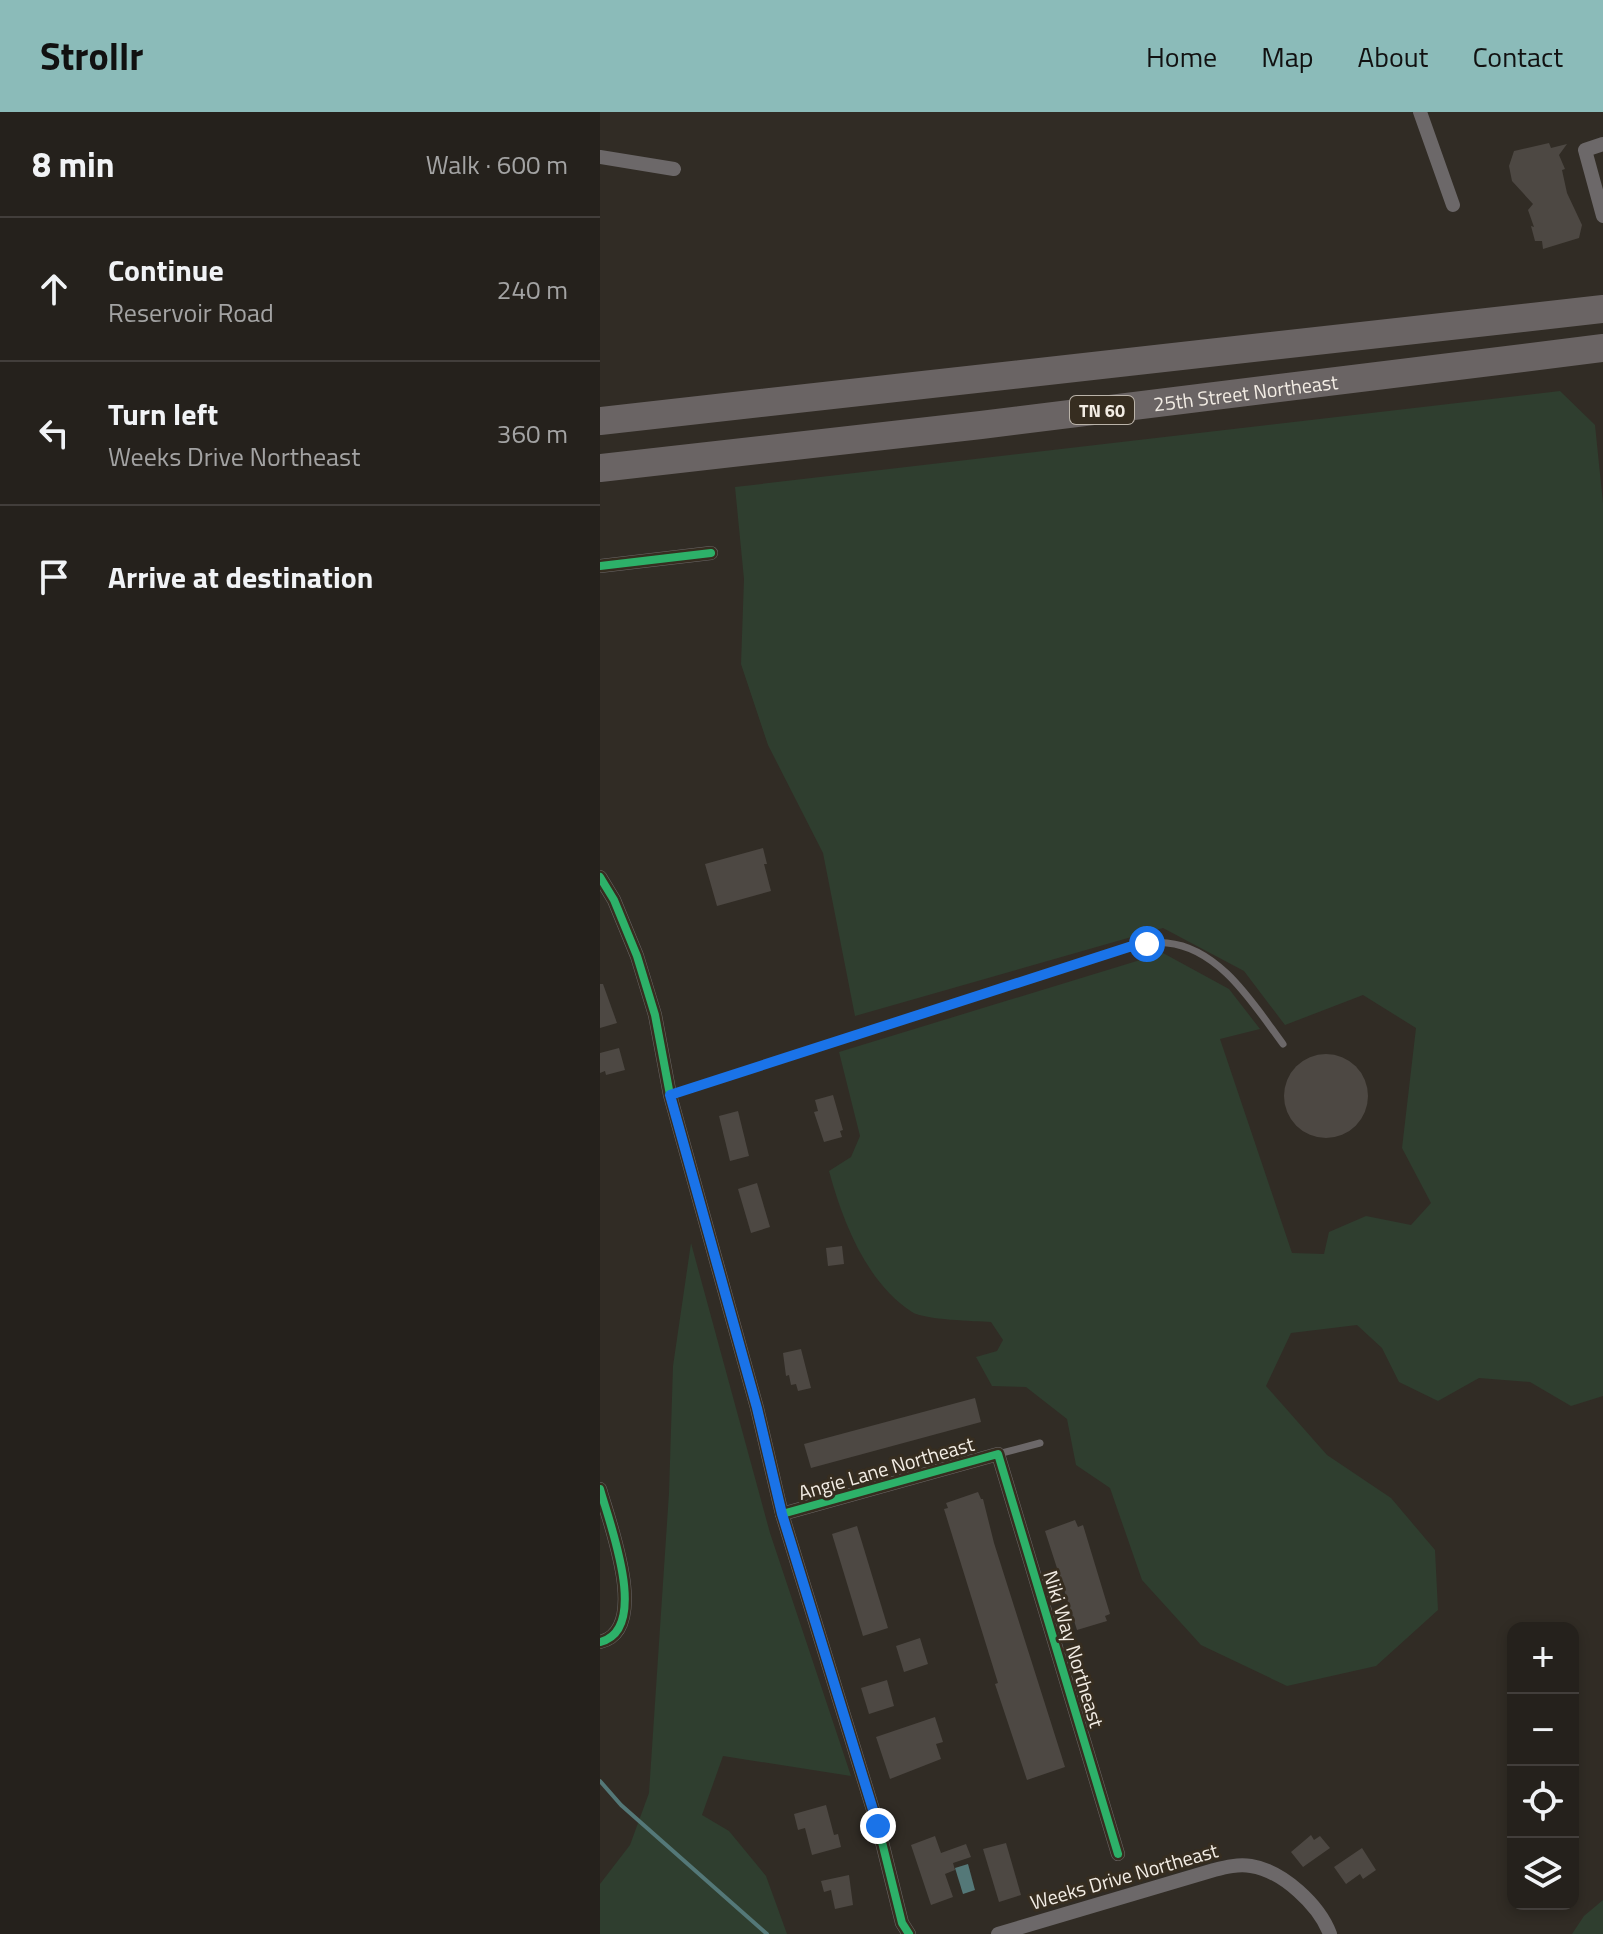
<!DOCTYPE html>
<meta charset="utf-8">
<style>
body{margin:0;font-family:"Titillium Web",sans-serif;background:#2d2925;color:#f1f3f6}
.controls{position:absolute;right:24px;bottom:24px;display:grid;overflow:hidden;border-radius:16px;box-shadow:0 4px 12px #0003}
.controls button{width:72px;height:72px;display:grid;place-items:center;padding:0;border:0;border-bottom:2px solid #423e3b;background:#25211c;color:#f1f3f6;font:40px sans-serif}
.stop{position:absolute;width:24px;height:24px;margin:-18px;border:6px solid #1a73e8;border-radius:50%;background:#fff}
.stop.end{background:#1a73e8;border-color:#fff;box-shadow:0 2px 8px #0008}
.list{margin:0;padding:0;list-style:none}
h2{display:flex;justify-content:space-between;align-items:center;height:104px;margin:0;padding:0 32px;font-size:34px}
h2 small{font-size:26px;font-weight:400;color:#a3a3a3}
.list li{display:grid;grid-template-columns:52px 1fr auto;gap:24px;align-items:center;box-sizing:border-box;height:144px;padding:0 32px;border-top:2px solid #423e3b}
.list b{display:block;font-size:30px;white-space:nowrap}
.list p{margin:0;font-size:26px;white-space:nowrap;color:#a3a3a3}
.list em{font-size:26px;font-style:normal;color:#a3a3a3}
.icon{flex:none;width:44px;height:44px;fill:none;stroke:currentColor;stroke-width:2;stroke-linecap:round;stroke-linejoin:round}
.map{position:relative;flex:none;width:1003px;height:1822px;overflow:hidden}
header{display:flex;align-items:center;gap:48px;box-sizing:border-box;height:112px;padding:0 40px;background:#8bbbb9;color:#111}
header strong{font-size:38px}
nav{display:flex;gap:44px;margin-inline-start:auto;font-size:28px}
main{display:flex}
aside{flex:1;background:#25211c}
.map>svg:first-child{display:block}
.green{fill:#2f3e2f}
.water{fill:#547878}
.lines{fill:none;stroke-linecap:round;stroke-linejoin:round}
.stream{stroke:#547878;stroke-width:4}
.building{fill:#4d4843}
.lane{stroke:#6c6869;stroke-width:7}
.street{stroke:#6c6869;stroke-width:14}
.highway{stroke:#6a6464;stroke-width:28}
.cycleway-casing{stroke:#362d20;stroke-width:13}
.cycleway{stroke:#2db169;stroke-width:8}
.route{stroke:#1a73e8;stroke-width:10}
.labels{text-anchor:middle;dominant-baseline:central;stroke-width:6;stroke-linejoin:round;paint-order:stroke}
.shield{fill:#362d20;stroke:#bab3a9;stroke-width:2}
.shield-label{font-size:18px;font-weight:bold;fill:#f2ece4}
.street-label{font-size:20px;fill:#f2ece4;stroke:#362d20}
</style>
<header>
<strong>Strollr</strong>
<nav><a>Home</a><a>Map</a><a>About</a><a>Contact</a></nav>
</header>
<main>
<aside>
<h2>8 min<small>Walk · 600 m</small></h2>
<ul class="list">
<li><svg class="icon" aria-label="ahead" viewBox="0 0 24 24"><path d="M12 20V5M6 11l6-6 6 6"/></svg><div><b>Continue</b><p>Reservoir Road</p></div><em>240 m</em></li>
<li><svg class="icon" aria-label="left" viewBox="0 0 24 24"><path d="M17 20v-9H6M10 6l-5 5 5 5"/></svg><div><b>Turn left</b><p>Weeks Drive Northeast</p></div><em>360 m</em></li>
<li><svg class="icon" aria-label="arrive" viewBox="0 0 24 24"><path d="M6 21V4h12l-3 4 3 4H6"/></svg><div><b>Arrive at destination</b></div></li>
</ul>
</aside>
<div class="map">
<svg width="1003" height="1822" viewBox="0 0 1003 1822">
<rect width="100%" height="100%" fill="#312c25"/>
<g class="green">
<path d="M960 279 995 313 1003 391V1284L971 1294 930 1270 879 1266 838 1289 799 1270 782 1236 757 1213 691 1221 666 1274 727 1343 791 1386 835 1438 838 1498 776 1554 687 1574 601 1533 542 1468 510 1376 476 1353 467 1307 426 1275 392 1274 376 1245 397 1239 403 1228 391 1210C375 1209 325 1208 312 1200 266 1170 243 1110 229 1059L251 1045 260 1024 239 940 563 841 629 877 660 917 620 927 692 1141 724 1142 729 1120 766 1104 811 1113 831 1091 802 1036 816 916 763 883 685 913 644 859 563 816 255 904 223 741 168 633 141 552 144 467 135 375Z"/>
<polygon points="91,1131 170,1421 251,1664 123,1644 102,1703 129,1719 166,1764 187,1822 0,1822 0,1772 30,1733 49,1681 69,1381 73,1254"/>
<polygon points="1003,1788 1003,1822 972,1822 984,1804"/>
</g>
<polygon class="water" points="368,1752 375,1778 363,1782 355,1756"/>
<g class="lines">
<polyline class="stream" points="0,1669 21,1693 167,1822"/>
</g>
<g class="building">
<polygon points="949,31 951,36 967,32 959,43 965,57 962,58 967,81 982,113 979,126 943,137 942,129 935,129 931,114 934,115 928,98 933,92 912,69 909,54 914,39"/>
<polygon points="163,736 167,752 164,752 171,779 117,794 105,752"/>
<polygon points="0,872 3,872 17,911 0,916"/>
<polygon points="19,936 25,958 6,963 5,959 0,961 0,941"/>
<circle cx="726" cy="984" r="42"/>
<polygon points="233,983 243,1018 240,1019 242,1025 224,1030 214,1000 218,999 215,988"/>
<polygon points="138,999 149,1044 130,1049 119,1004"/>
<polygon points="157,1071 170,1115 151,1121 138,1077"/>
<polygon points="242,1134 244,1152 228,1154 226,1136"/>
<polygon points="201,1237 211,1276 198,1279 196,1272 191,1273 189,1263 186,1264 183,1241"/>
<polygon points="375,1286 381,1310 211,1356 204,1332"/>
<polygon points="378,1380 381,1387 383,1387 394,1431 465,1655 427,1668 395,1572 398,1571 344,1397 348,1396 346,1391"/>
<polygon points="475,1408 478,1415 483,1413 510,1502 505,1504 507,1509 477,1518 445,1419"/>
<polygon points="257,1414 288,1516 263,1524 232,1422"/>
<polygon points="320,1526 328,1552 304,1560 296,1534"/>
<polygon points="287,1568 294,1594 269,1602 261,1576"/>
<polygon points="335,1605 343,1630 336,1632 341,1647 290,1667 276,1625"/>
<polygon points="226,1693 234,1723 238,1722 241,1735 212,1743 205,1716 198,1718 194,1702"/>
<polygon points="711,1723 714,1728 720,1724 730,1736 703,1755 691,1740"/>
<polygon points="335,1724 341,1741 366,1732 371,1745 353,1751 355,1758 345,1762 353,1785 331,1793 311,1733"/>
<polygon points="406,1731 421,1783 399,1790 383,1737"/>
<polygon points="762,1736 776,1758 763,1767 760,1762 746,1772 734,1755"/>
<polygon points="249,1763 253,1793 235,1797 231,1778 224,1780 221,1769"/>
</g>
<g class="lines">
<g class="lane">
<path d="M70 983 529 835C541 833 555 830 567 831 620 836 654 893 683 932"/>
<polyline points="398,1342 440,1331"/>
</g>
<g class="street">
<polyline points="820,0 853,93"/>
<polyline points="1003,32 985,38 1003,104"/>
<polyline points="0,45 74,57"/>
<polyline points="0,454 111,441"/>
<polyline points="0,765 14,788 37,844 55,903 70,983 157,1296 182,1402 278,1714 302,1811 309,1822"/>
<path d="M0 1377C9 1410 51 1518 0 1530"/>
<polyline points="182,1402 398,1342 518,1742"/>
<path d="M398 1822 614 1758C626 1755 638 1752 651 1754 683 1759 719 1793 730 1822"/>
</g>
<g class="highway">
<polyline points="0,309 1003,197"/>
<path id="s1" d="M0 356 381 313 1003 236"/>
</g>
<g class="cycleway-casing">
<g id="cycleway">
<polyline points="0,454 111,441"/>
<polyline points="0,765 14,788 37,844 55,903 70,983 157,1296 182,1402 278,1714 302,1811 309,1822"/>
<path d="M0 1377C9 1410 51 1518 0 1530"/>
<polyline points="182,1402 398,1342 518,1742"/>
</g>
</g>
<use href="#cycleway" class="cycleway"/>
</g>
<g class="lines">
<polyline class="route" points="278,1714 182,1402 157,1296 70,983 529,835 547,832"/>
</g>
<g class="labels">
<rect class="shield" x="470" y="284" width="64" height="28" rx="6"/>
<g class="shield-label">
<text x="502" y="298">TN 60</text>
</g>
<g class="street-label">
<text stroke="none"><textPath href="#s1" startOffset="650">25th Street Northeast</textPath></text>
<text transform="translate(286 1356) rotate(-16)">Angie Lane Northeast</text>
<text transform="translate(474 1537) rotate(73)">Niki Way Northeast</text>
<text transform="translate(524 1764) rotate(-16)">Weeks Drive Northeast</text>
</g>
</g>
</svg>
<div class="controls">
<button>+</button>
<button>−</button>
<button><svg class="icon" aria-label="locate" viewBox="0 0 24 24"><circle cx="12" cy="12" r="6"/><path d="M12 2v4M12 18v4M2 12h4M18 12h4"/></svg></button>
<button><svg class="icon" aria-label="layers" viewBox="0 0 24 24"><path d="M12 4l9 5-9 5-9-5zM3 14l9 5 9-5"/></svg></button>
</div>
<div class="stop" style="left:547px;top:832px"></div>
<div class="stop end" style="left:278px;top:1714px"></div>
</div>
</main>
